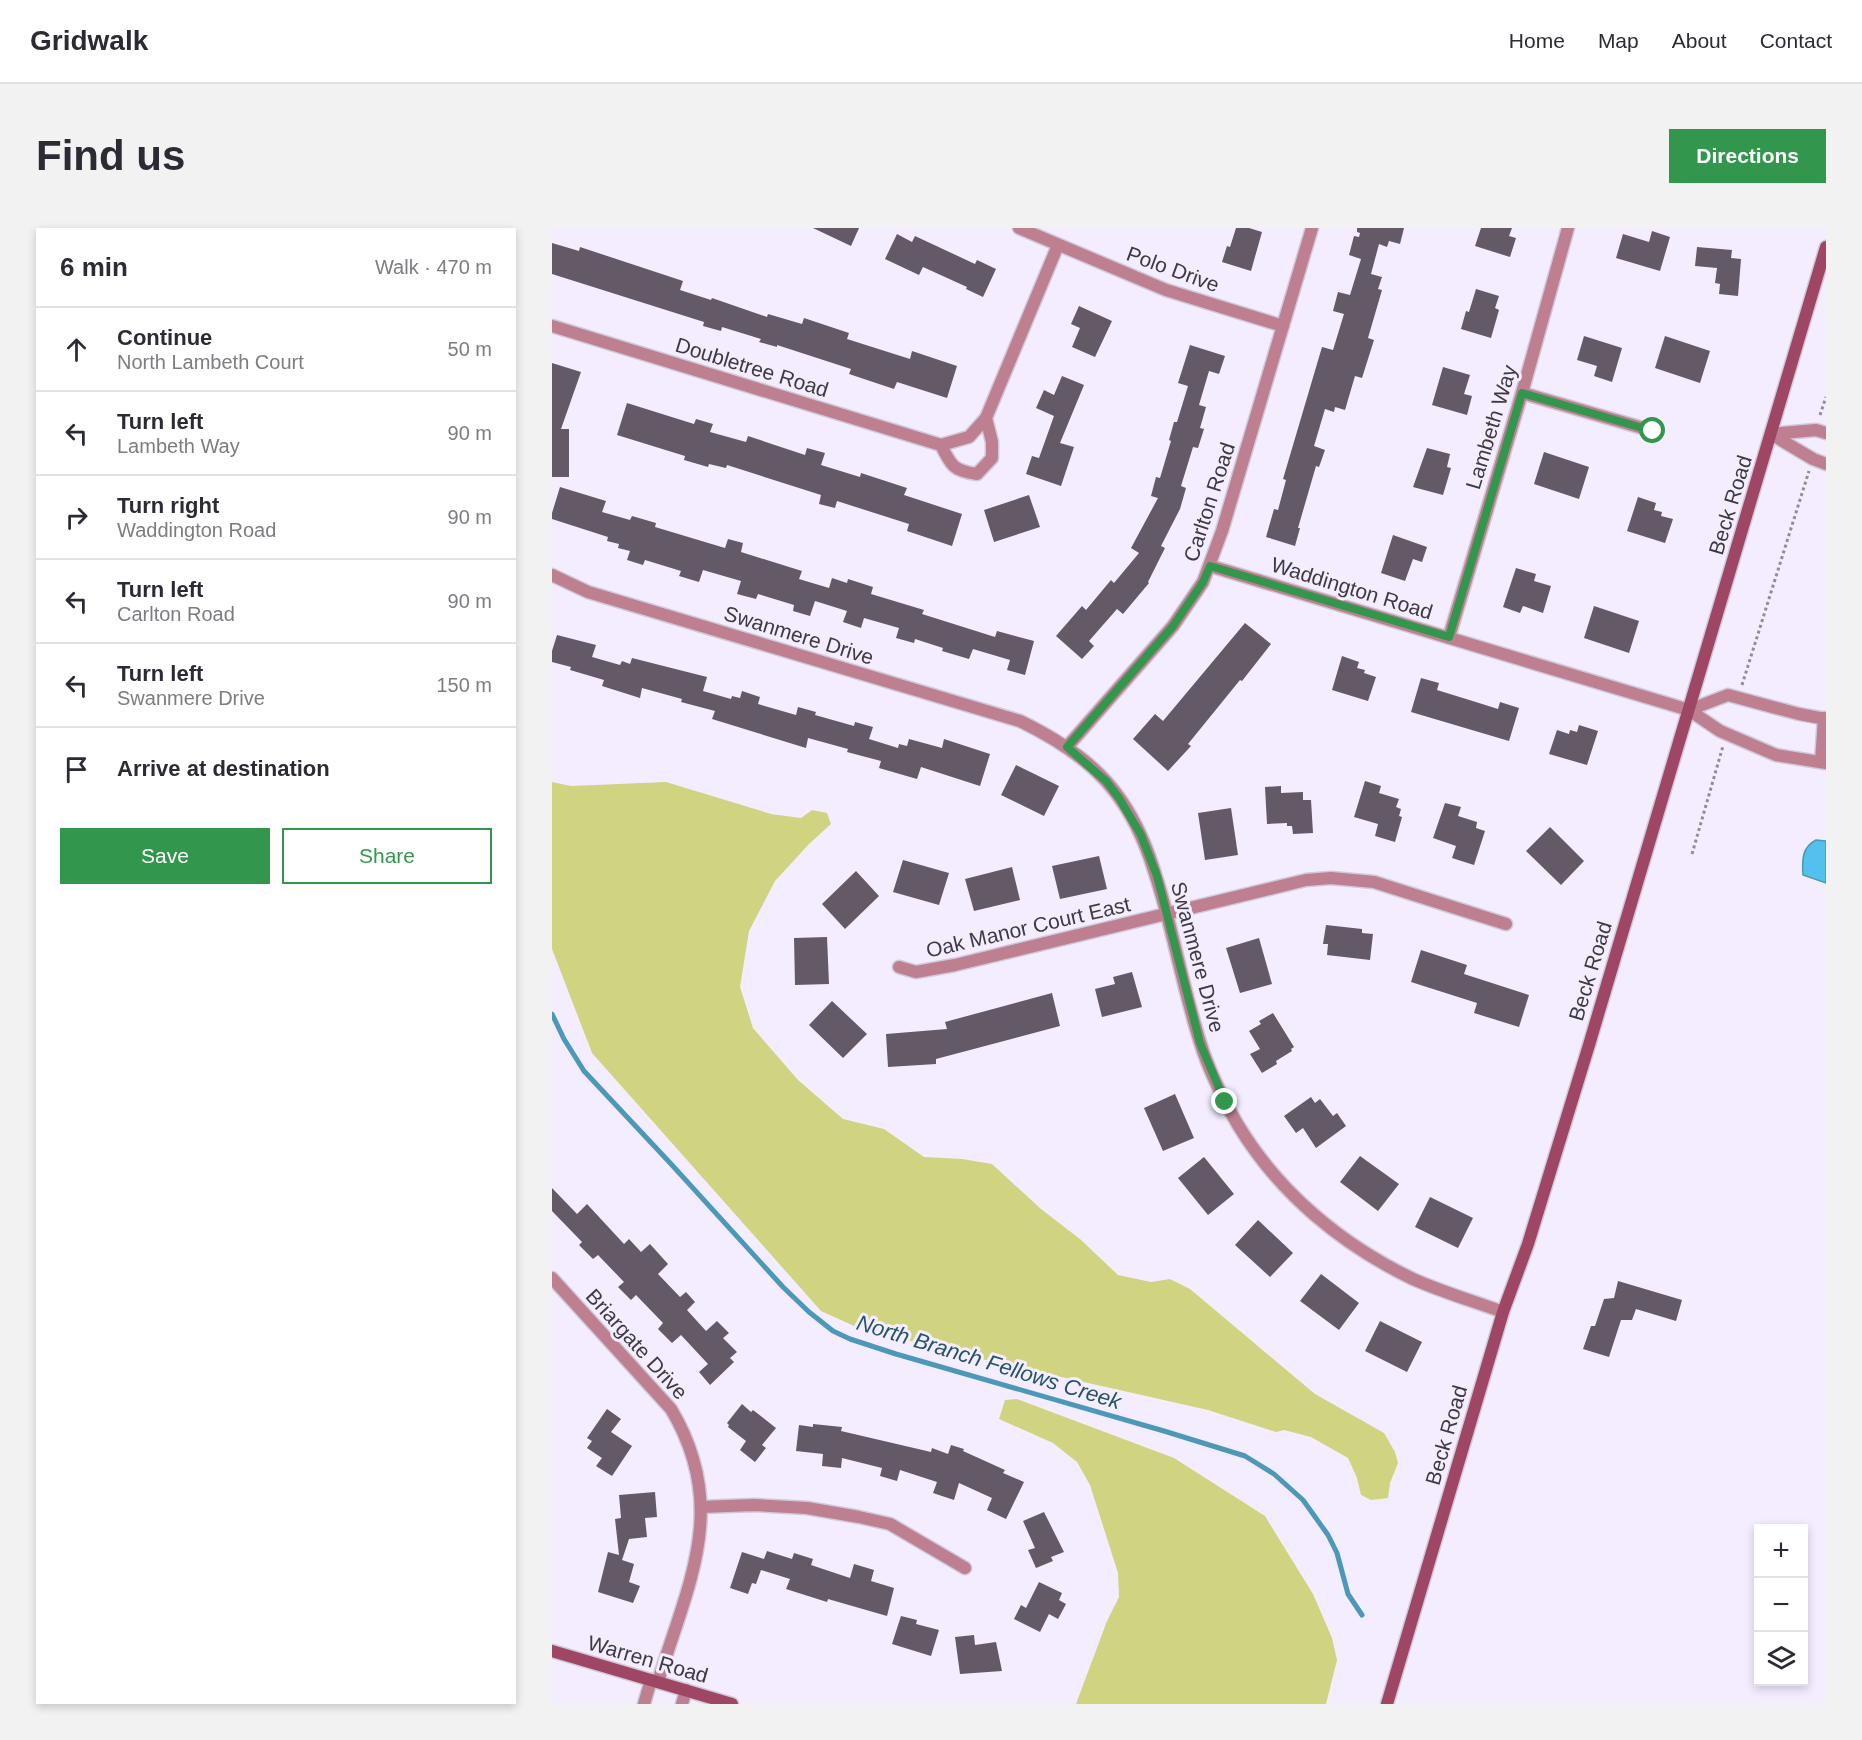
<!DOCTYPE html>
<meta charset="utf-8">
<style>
body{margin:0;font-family:Helvetica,sans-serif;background:#f2f2f3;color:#2b2b33}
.controls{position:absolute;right:18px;bottom:18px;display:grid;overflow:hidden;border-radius:0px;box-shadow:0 3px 9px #0003}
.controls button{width:54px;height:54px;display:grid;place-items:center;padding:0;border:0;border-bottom:2px solid #e1e1e2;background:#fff;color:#2b2b33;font:30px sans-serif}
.stop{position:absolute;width:18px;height:18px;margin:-14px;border:4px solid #32974c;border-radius:50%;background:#fff}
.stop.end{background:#32974c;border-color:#fff;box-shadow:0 2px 6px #0008}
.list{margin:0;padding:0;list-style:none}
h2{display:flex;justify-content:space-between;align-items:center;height:78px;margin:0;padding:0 24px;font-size:26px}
h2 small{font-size:20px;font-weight:400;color:#7c7c81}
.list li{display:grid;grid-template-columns:39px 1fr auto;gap:18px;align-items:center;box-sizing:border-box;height:84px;padding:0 24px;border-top:2px solid #e1e1e2}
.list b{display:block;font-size:22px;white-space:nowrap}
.list p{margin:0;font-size:20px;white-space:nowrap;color:#7c7c81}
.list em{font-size:20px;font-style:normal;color:#7c7c81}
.actions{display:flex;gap:12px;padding:18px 24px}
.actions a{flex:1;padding:14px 0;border:2px solid #32974c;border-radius:0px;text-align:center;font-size:21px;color:#32974c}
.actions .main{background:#32974c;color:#fff}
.icon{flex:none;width:33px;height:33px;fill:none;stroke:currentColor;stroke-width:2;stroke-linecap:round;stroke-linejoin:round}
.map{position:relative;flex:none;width:1274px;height:1476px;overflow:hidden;border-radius:0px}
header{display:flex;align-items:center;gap:36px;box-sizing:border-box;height:84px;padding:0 30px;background:#fff;border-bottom:2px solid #e1e1e2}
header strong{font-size:28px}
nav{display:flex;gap:33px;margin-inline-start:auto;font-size:21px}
.intro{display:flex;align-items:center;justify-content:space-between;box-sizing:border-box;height:144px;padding:0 36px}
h1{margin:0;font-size:42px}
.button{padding:15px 27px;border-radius:0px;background:#32974c;color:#fff;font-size:21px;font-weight:700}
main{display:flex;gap:36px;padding:0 36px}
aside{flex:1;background:#fff;border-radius:0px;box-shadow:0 3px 9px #0003}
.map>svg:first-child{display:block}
.green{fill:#d0d480}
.water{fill:#53c1ed;stroke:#4c98b9;stroke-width:1.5}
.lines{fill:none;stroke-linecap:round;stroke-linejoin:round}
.stream{stroke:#4c98b9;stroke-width:5}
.building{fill:#645967}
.minor-casing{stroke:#cfc9d9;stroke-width:15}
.secondary-casing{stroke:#cfc9d9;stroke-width:15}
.path{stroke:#918c98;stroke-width:3;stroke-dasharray:3 3;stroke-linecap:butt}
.minor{stroke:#be7f90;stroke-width:12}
.secondary{stroke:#9e4663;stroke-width:12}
.route{stroke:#32974c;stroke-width:8}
.labels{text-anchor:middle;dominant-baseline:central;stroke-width:6;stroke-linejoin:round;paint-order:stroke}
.street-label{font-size:21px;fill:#3d3a41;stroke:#f4edff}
.water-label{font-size:22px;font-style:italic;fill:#265467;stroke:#f4edff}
</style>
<header>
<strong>Gridwalk</strong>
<nav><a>Home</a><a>Map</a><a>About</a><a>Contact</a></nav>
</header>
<div class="intro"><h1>Find us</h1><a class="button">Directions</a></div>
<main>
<aside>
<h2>6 min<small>Walk · 470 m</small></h2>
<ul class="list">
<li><svg class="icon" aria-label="ahead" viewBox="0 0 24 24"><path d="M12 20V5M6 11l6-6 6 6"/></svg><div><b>Continue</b><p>North Lambeth Court</p></div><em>50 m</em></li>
<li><svg class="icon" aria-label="left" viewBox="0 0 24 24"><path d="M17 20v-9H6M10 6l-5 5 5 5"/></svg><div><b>Turn left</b><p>Lambeth Way</p></div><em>90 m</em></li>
<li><svg class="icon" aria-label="right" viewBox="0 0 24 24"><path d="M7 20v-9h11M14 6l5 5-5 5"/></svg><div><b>Turn right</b><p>Waddington Road</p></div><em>90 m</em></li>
<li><svg class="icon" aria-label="left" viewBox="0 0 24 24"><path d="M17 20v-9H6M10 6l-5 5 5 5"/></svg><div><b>Turn left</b><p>Carlton Road</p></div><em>90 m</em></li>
<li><svg class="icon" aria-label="left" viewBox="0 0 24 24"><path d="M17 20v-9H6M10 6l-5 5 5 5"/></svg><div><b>Turn left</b><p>Swanmere Drive</p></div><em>150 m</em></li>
<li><svg class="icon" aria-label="arrive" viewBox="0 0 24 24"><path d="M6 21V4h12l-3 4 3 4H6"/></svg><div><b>Arrive at destination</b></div></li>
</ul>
<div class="actions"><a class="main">Save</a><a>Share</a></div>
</aside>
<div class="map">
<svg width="1274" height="1476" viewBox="0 0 1274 1476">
<rect width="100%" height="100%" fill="#f4edff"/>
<g class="green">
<polygon points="0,554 19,558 114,554 219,586 249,590 260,582 275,585 279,596 257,616 223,653 197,703 188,759 201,800 246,852 291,891 332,901 372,929 410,931 440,936 489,981 528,1011 566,1047 599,1054 618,1051 638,1061 763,1166 832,1205 843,1224 846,1235 838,1255 836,1270 819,1272 809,1267 805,1250 796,1230 759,1209 732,1202 724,1204 656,1182 403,1125 302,1098 269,1083 40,825 0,721"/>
<polygon points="465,1171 622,1230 713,1288 761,1366 780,1410 785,1432 774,1476 524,1476 555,1393 567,1369 566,1345 538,1257 525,1234 501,1215 447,1191 453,1172"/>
</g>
<path class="water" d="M1264 612 1274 613V655L1251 647C1250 632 1250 619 1264 612Z"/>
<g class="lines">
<polyline class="stream" points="0,786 12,811 32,843 120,937 231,1059 257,1084 281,1103 298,1111 344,1126 612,1203 693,1228 722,1246 751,1272 776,1307 785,1325 796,1366 810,1387"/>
</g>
<g class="building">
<polygon points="261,0 307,0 299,18"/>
<polygon points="684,0 697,0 710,4 699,43 670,34 675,18 678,19"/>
<polygon points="805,0 852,0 848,16 837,13 835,19 827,16 819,46 830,49 826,61 830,62 816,110 822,112 810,150 803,148 793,182 783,179 782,184 773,181 762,218 773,222 767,239 764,238 746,300 748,300 743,318 714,309 722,281 726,282 734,252 731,251 770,119 781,122 792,86 781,83 786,64 798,67 809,31 797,27 802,8 807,9 808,5 805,4"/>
<polygon points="929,0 960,0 957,8 964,10 958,29 923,18"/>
<polygon points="1100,3 1118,9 1108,43 1064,30 1071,6 1097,14"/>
<polygon points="345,6 360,14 363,8 423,36 425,32 444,41 431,69 414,61 415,59 371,39 367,47 333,31"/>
<polygon points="0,15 27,23 28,19 131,53 128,62 159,72 160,70 215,89 216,86 250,96 252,90 297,105 295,111 358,131 360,123 405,138 395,170 345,154 342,161 297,146 299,141 225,117 225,119 207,114 209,111 170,99 169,103 151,98 152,94 0,46"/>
<polygon points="1145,19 1180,22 1179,30 1189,31 1186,68 1167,66 1168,56 1163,55 1165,40 1143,38"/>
<polygon points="924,61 947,68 943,80 947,82 939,110 909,101 914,83 917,84"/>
<polygon points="527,78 560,93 543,129 520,119 528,100 519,96"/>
<polygon points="1032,108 1070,120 1060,154 1042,148 1045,138 1025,132"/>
<polygon points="1113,108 1158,123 1148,155 1103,140"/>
<polygon points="638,117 673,128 667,146 657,143 647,177 654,179 648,200 652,201 646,220 641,219 629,258 634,260 628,281 609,318 613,320 596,354 597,355 571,386 565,381 537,413 542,418 530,431 504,408 530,378 534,382 559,352 562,355 587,325 579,320 606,270 599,268 604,249 608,250 619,213 617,212 622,194 625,194 636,158 626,155"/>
<polygon points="0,135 29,144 9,201 17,201 17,249 0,249"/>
<polygon points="891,139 918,147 912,166 920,168 915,187 880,177"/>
<polygon points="510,148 532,157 508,215 522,219 509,258 474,246 480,228 487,230 502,188 484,180 492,162 502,167"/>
<polygon points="75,175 142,196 144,191 161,196 158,204 194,214 196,208 253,227 255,220 273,225 269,237 308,249 309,245 355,260 352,267 410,286 400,318 355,303 357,296 285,273 283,280 267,276 269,267 175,237 174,240 157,236 156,239 132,232 133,228 65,207"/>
<polygon points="875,220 898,226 895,239 899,240 891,267 861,259"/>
<polygon points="992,224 1037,239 1027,271 982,256"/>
<polygon points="8,259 54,273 50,284 78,292 80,288 104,295 103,299 173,320 176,311 191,315 189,324 250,343 247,351 277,360 280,350 295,355 296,351 321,359 319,366 372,382 370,386 443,409 445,403 482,413 473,447 455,442 458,432 421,421 417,431 390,423 391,420 363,411 362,415 344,410 347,400 312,390 309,400 291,394 295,383 263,373 258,388 241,383 242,377 206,366 204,371 185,366 189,353 151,342 147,354 127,348 129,343 93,332 91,337 75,332 78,323 66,320 67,316 55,313 56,309 0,291 0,285"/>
<polygon points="477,267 488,299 442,314 432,282"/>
<polygon points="1086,269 1104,275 1102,282 1110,284 1109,288 1121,291 1113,315 1075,303"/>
<polygon points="841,307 875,319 870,334 861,331 853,353 829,345"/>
<polygon points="964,340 984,346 982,353 999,358 991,385 971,378 968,385 951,379"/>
<polygon points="1042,378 1087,393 1077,425 1032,410"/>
<polygon points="693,395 719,416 690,453 688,452 636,516 639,518 616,543 581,511 603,486 611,493"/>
<polygon points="5,407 44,417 40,429 68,437 70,433 78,436 80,430 155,449 151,463 179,471 180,468 188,470 190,463 208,469 206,476 244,487 246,479 264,484 263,487 302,498 303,494 321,499 317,511 346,520 347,516 355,518 357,511 390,520 392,511 438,526 428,558 369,539 365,551 327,540 329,533 295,524 296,521 256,510 254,520 160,491 163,483 129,474 130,471 90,460 88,470 50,458 52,452 18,442 19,439 0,434 0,423"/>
<polygon points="790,428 807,434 805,440 813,442 812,445 824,449 816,473 780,462"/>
<polygon points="869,450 887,455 885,462 927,475 946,481 948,474 967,480 957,513 859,484"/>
<polygon points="1027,497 1046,503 1035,537 997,526 1005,502 1017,506 1018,502 1025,504"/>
<polygon points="464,537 507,558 492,588 449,567"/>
<polygon points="813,553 829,558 827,565 847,571 844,579 849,581 847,588 850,589 843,614 823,608 826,596 802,589"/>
<polygon points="729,558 729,565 751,564 751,572 759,572 761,605 741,606 740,598 735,598 735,595 715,596 713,559"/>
<polygon points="893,575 909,579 906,588 925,594 924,600 933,603 922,637 900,630 904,618 881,610"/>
<polygon points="679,580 686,627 653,632 646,585"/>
<polygon points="998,599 1032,633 1009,657 974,623"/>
<polygon points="547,628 555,661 508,671 500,638"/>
<polygon points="351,632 397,645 387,677 341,664"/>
<polygon points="460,639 468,672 422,683 413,651"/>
<polygon points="304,643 327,668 293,701 270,676"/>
<polygon points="774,697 810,701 810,705 821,706 818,732 775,727 776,716 771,716"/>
<polygon points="275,709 277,756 243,757 242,710"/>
<polygon points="707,710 720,756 688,765 674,720"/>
<polygon points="869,722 915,737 912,746 977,767 967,799 922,785 925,775 859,754"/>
<polygon points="580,744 590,779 550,789 543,761 563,756 561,749"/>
<polygon points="500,765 508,798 384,831 384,836 336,839 334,806 395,801 393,794"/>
<polygon points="280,773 315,806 291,830 257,797"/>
<polygon points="721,785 742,819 739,821 740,823 724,833 725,836 710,845 698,826 708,821 697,803 709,796 707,793"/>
<polygon points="623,866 642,910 611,923 592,880"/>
<polygon points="759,869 763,875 768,871 781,888 785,885 794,898 764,920 751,900 744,905 732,888"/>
<polygon points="808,928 847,956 826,983 788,954"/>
<polygon points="652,929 682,966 656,987 626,950"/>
<polygon points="0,960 25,986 35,976 72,1016 77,1011 89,1024 98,1016 116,1036 106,1046 128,1069 134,1064 143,1074 135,1082 154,1103 165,1093 177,1105 171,1110 185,1124 178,1130 182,1134 158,1157 147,1144 156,1136 129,1107 120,1115 106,1101 111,1095 84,1067 79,1072 66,1059 72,1054 46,1027 41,1031 27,1017 30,1014 0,983"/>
<polygon points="878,969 921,990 906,1020 863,999"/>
<polygon points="706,992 741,1025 718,1049 683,1017"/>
<polygon points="769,1046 807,1075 787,1102 748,1073"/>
<polygon points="1066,1053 1130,1072 1124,1093 1084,1081 1080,1092 1069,1092 1057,1129 1031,1121 1039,1098 1043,1098 1052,1071 1062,1070"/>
<polygon points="828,1093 870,1114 855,1144 813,1123"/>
<polygon points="190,1176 199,1184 201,1182 224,1200 210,1217 214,1220 203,1234 188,1222 194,1213 176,1199 177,1197 175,1195"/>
<polygon points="55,1181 69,1191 59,1204 80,1218 60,1248 44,1238 50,1230 35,1220 40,1213 35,1210"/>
<polygon points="261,1196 290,1199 289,1203 379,1224 380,1220 396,1226 399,1217 412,1221 411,1223 453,1242 451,1245 472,1254 454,1291 435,1282 440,1270 407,1255 402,1272 381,1265 385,1254 348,1242 345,1253 328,1248 330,1240 290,1230 289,1240 270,1238 271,1226 244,1223 247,1197 261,1199"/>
<polygon points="103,1264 105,1289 93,1290 95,1309 77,1311 70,1332 82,1336 77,1354 88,1358 81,1375 46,1364 56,1324 67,1327 63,1291 69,1290 67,1267"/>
<polygon points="492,1284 512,1324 499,1329 501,1333 484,1340 476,1322 483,1320 471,1293"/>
<polygon points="215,1323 240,1331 242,1325 261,1331 259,1337 298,1350 302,1336 322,1342 319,1353 342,1360 335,1388 276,1371 275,1374 234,1361 238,1351 209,1342 204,1356 200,1355 196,1366 178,1360 190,1324 212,1331"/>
<polygon points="487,1354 510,1365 507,1372 514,1376 506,1391 497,1386 488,1404 462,1391 469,1377 474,1380"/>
<polygon points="349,1388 365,1392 364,1396 387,1402 379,1428 340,1416"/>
<polygon points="422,1407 423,1417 444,1414 450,1443 408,1446 403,1409"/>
</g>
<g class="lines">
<g class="minor-casing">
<g id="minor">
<polyline points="467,0 614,62 731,98"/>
<path d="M0 98 389 217C399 238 402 243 425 246L440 230V214L434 190 506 17"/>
<polyline points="970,165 1101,203"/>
<polyline points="1219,206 1261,231 1274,236"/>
<polyline points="1219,206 1264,202 1274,205"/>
<polyline points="389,217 417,209 434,190"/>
<polyline points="658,338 1137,482 1168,503 1224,527 1274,535"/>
<path d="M0 347 36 364 468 493C499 508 529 526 553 552 588 590 602 638 615 687 626 729 635 773 648 814 657 843 671 871 686 897 727 965 790 1017 861 1051 890 1064 921 1073 951 1084"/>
<polyline points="897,409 970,165 1016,0"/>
<polyline points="1137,482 1176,467 1247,486 1274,491"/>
<polyline points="515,519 621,398 651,354 670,303 760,0"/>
<polyline points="1269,534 1272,490"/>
<polyline points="347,739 364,744 403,737 754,652 779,650 822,654 954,696"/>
<path d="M0 1050 119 1181C178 1280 136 1355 106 1454"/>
<polyline points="149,1279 202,1277 255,1280 307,1289 338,1296 413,1340"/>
<polyline points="92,1476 99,1452"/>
<polyline points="130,1476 134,1462"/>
</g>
</g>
<g class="secondary-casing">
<g id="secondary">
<polyline points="0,1423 180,1476"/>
<polyline points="835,1476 951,1084 976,1016 1037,817 1274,19"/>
</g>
</g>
<g class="path">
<polyline points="1268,187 1274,169"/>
<polyline points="1190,457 1257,243"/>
<polyline points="1140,626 1171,518"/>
</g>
<use href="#minor" class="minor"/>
<use href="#secondary" class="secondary"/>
</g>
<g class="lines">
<polyline class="route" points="673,874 648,815 605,648 589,607 567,570 554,553 515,519 621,398 651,354 658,338 897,409 970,165 1101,203"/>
</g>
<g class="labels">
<g class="street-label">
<text transform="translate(621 41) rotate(20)">Polo Drive</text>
<text transform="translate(200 139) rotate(17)">Doubletree Road</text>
<text transform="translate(939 199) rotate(-73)">Lambeth Way</text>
<text transform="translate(657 274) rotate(-72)">Carlton Road</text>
<text transform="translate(1178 277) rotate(-73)">Beck Road</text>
<text transform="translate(800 360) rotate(17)">Waddington Road</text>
<text transform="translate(247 407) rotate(17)">Swanmere Drive</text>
<text transform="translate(476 699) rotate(-13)">Oak Manor Court East</text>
<text transform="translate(646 729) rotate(75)">Swanmere Drive</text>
<text transform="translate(1038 743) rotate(-73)">Beck Road</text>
<text transform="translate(85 1116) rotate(48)">Briargate Drive</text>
<text transform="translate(894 1207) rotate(-74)">Beck Road</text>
<text transform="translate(96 1431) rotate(16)">Warren Road</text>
</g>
<g class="water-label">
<text transform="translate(437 1134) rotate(17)">North Branch Fellows Creek</text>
</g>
</g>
</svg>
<div class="controls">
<button>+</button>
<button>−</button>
<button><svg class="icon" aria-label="layers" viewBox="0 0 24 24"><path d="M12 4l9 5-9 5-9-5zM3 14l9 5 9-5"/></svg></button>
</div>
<div class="stop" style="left:1101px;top:203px"></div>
<div class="stop end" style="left:673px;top:874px"></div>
</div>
</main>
